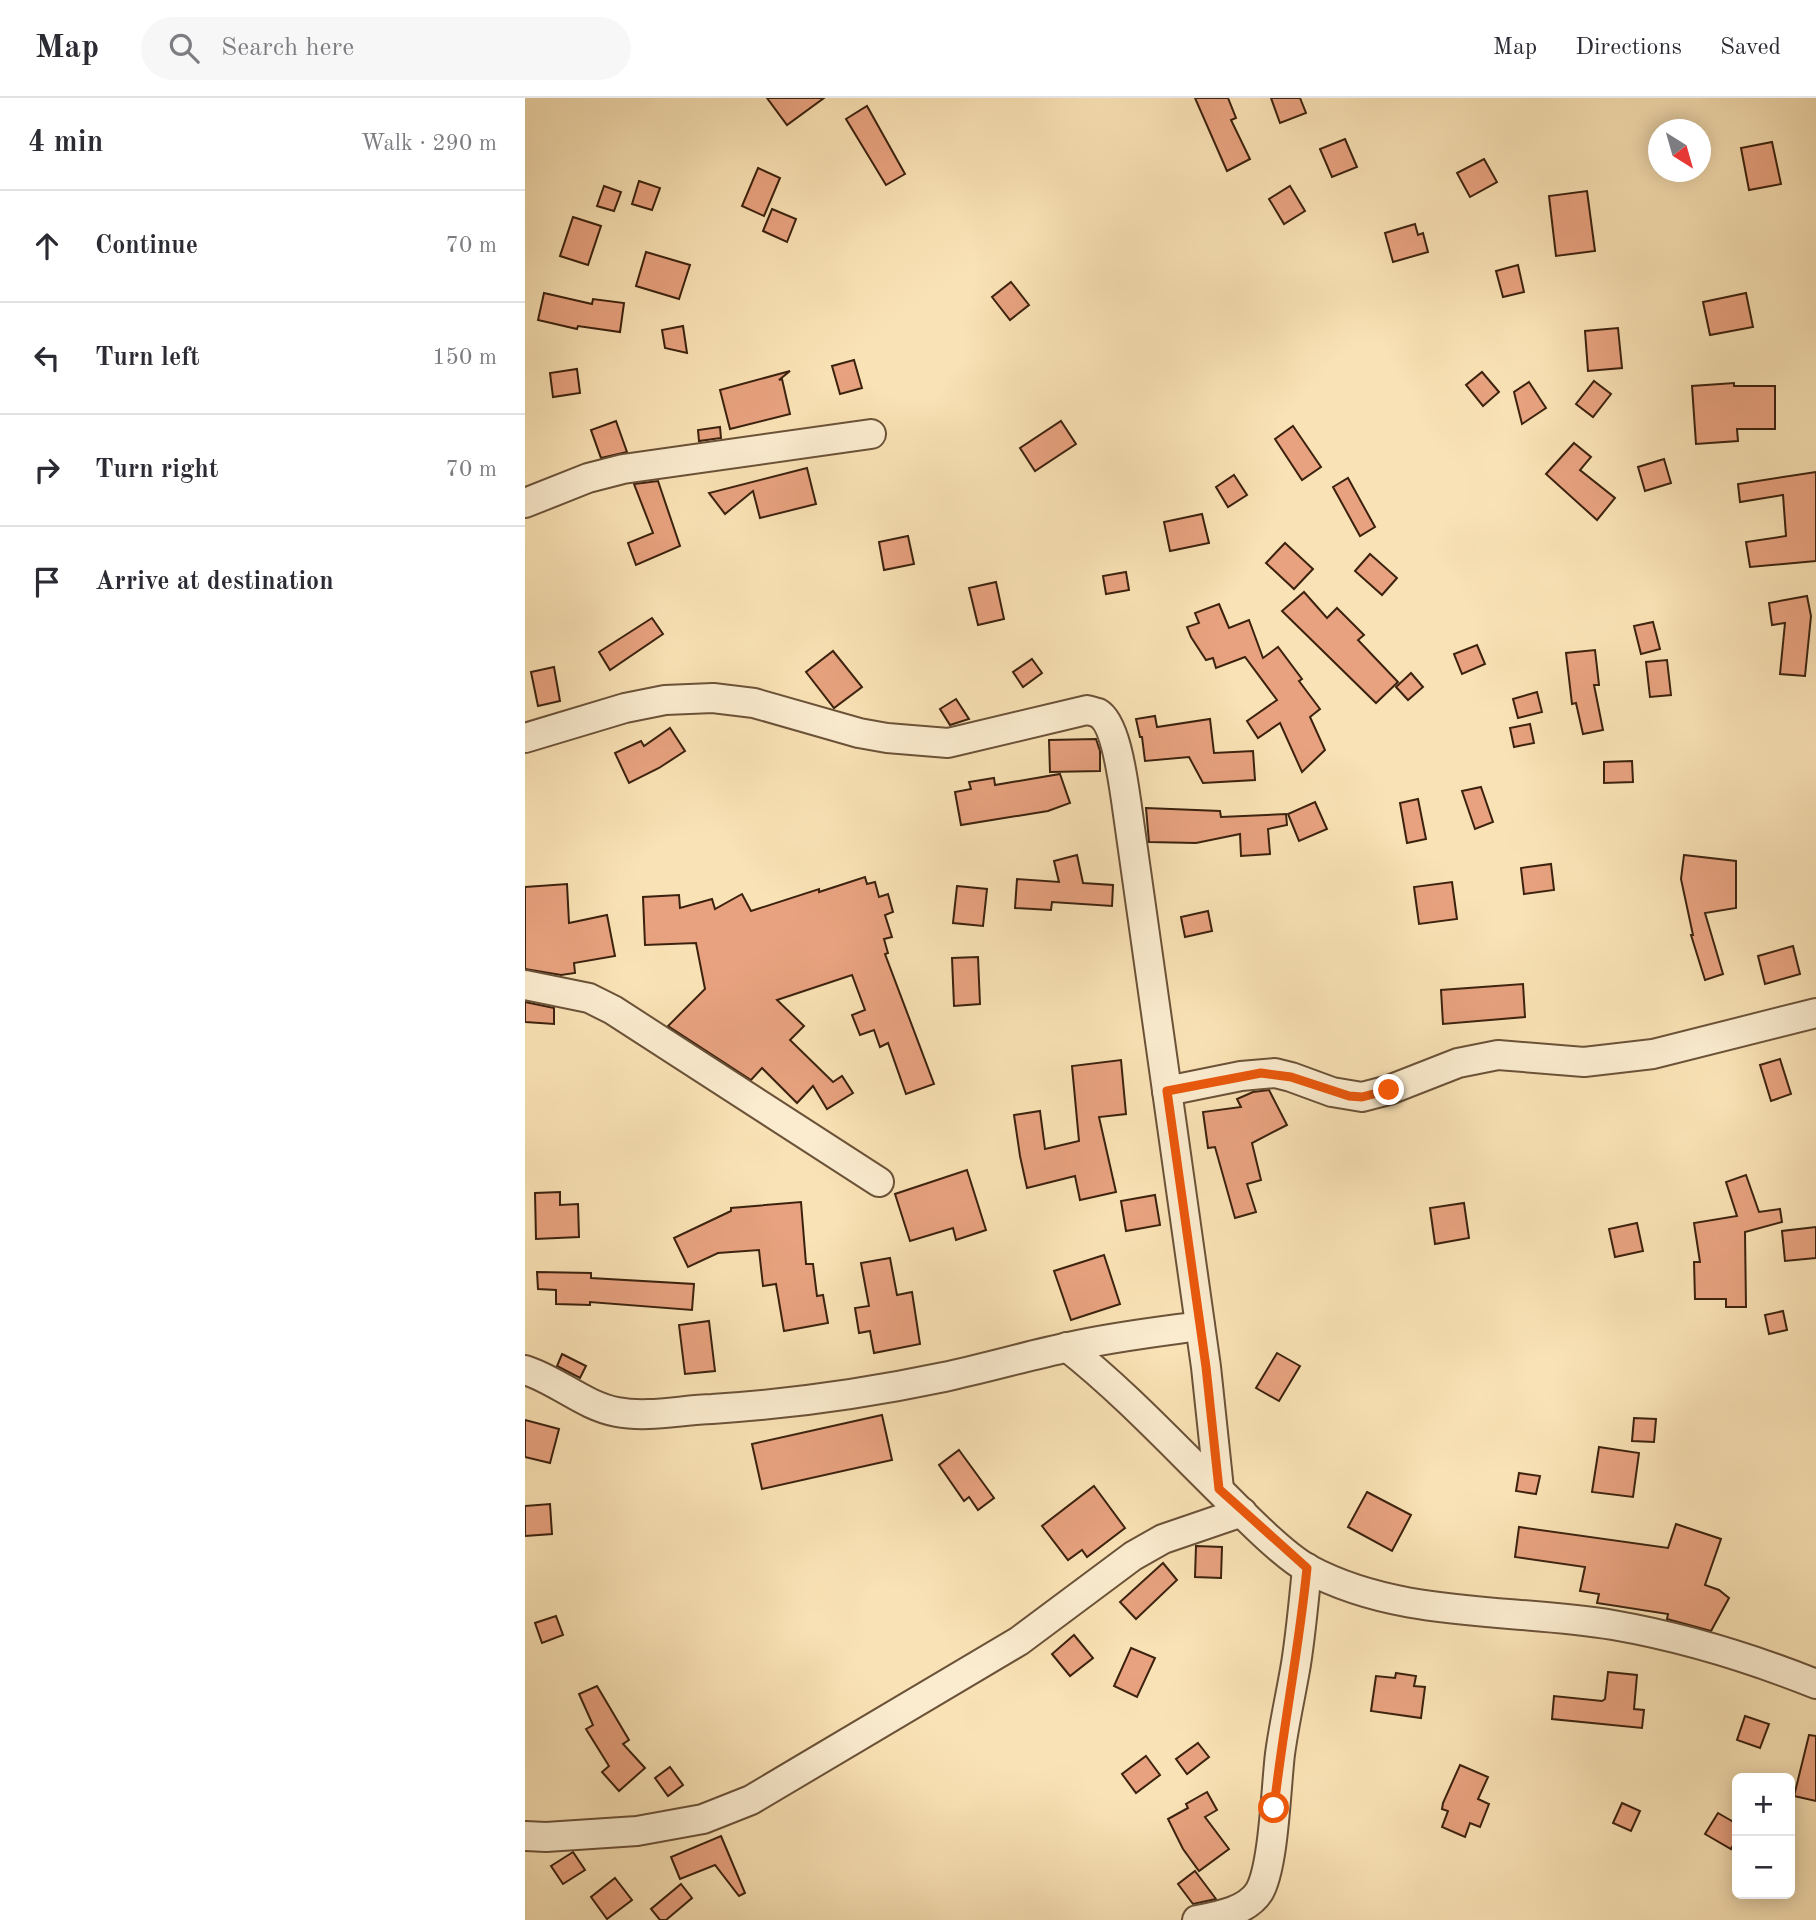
<!DOCTYPE html>
<meta charset="utf-8">
<style>
body{margin:0;font-family:"Old Standard TT",serif;background:#f7f7f7;color:#2b2b33}
.controls{position:absolute;right:21px;bottom:21px;display:grid;overflow:hidden;border-radius:10px;box-shadow:0 4px 18px #0003}
.controls button{width:63px;height:63px;display:grid;place-items:center;padding:0;border:0;border-bottom:2px solid #e1e1e2;background:#fff;color:#2b2b33;font:35px sans-serif}
.compass{position:absolute;left:1123px;top:21px;width:63px;height:63px;border-radius:50%;background:#fff;box-shadow:0 4px 18px #0003;rotate:143deg}
.stop{position:absolute;width:21px;height:21px;margin:-16px;border:5px solid #ea580c;border-radius:50%;background:#fff}
.stop.end{background:#ea580c;border-color:#fff;box-shadow:0 2px 7px #0008}
.list{margin:0;padding:0;list-style:none}
h2{display:flex;justify-content:space-between;align-items:center;height:91px;margin:0;padding:0 28px;font-size:30px}
h2 small{font-size:23px;font-weight:400;color:#7c7c81}
.list li{display:grid;grid-template-columns:46px 1fr auto;gap:21px;align-items:center;box-sizing:border-box;height:112px;padding:0 28px;border-top:2px solid #e1e1e2}
.list b{display:block;font-size:26px;white-space:nowrap}
.list em{font-size:23px;font-style:normal;color:#7c7c81}
.icon{flex:none;width:38px;height:38px;fill:none;stroke:currentColor;stroke-width:2;stroke-linecap:round;stroke-linejoin:round}
.map{position:relative;flex:none;width:1291px;height:1822px;overflow:hidden}
header{display:flex;align-items:center;gap:42px;box-sizing:border-box;height:98px;padding:0 35px;background:#fff;border-bottom:2px solid #e1e1e2}
header strong{font-size:33px}
nav{display:flex;gap:38px;margin-inline-start:auto;font-size:24px}
.search{width:490px;height:63px;background:#f7f7f7;display:flex;align-items:center;gap:18px;box-sizing:border-box;padding:0 24px;border-radius:38px;color:#7c7c81;font-size:26px}
main{display:flex}
aside{flex:1;background:#fff}
.map>svg:first-child{display:block}
.building{fill:#e8a27f;stroke:#3c220e;stroke-width:2}
.lines{fill:none;stroke-linecap:round;stroke-linejoin:round}
.street-casing{stroke:#6b5238;stroke-width:32}
.street{stroke:#fbeccf;stroke-width:28}
.route{stroke:#ea580c;stroke-width:9}
</style>
<header>
<strong>Map</strong>
<div class="search"><svg class="icon" aria-label="search" viewBox="0 0 24 24"><circle cx="10" cy="10" r="6"/><path d="M15 15l6 6"/></svg>Search here</div>
<nav><a>Map</a><a>Directions</a><a>Saved</a></nav>
</header>
<main>
<aside>
<h2>4 min<small>Walk · 290 m</small></h2>
<ul class="list">
<li><svg class="icon" aria-label="ahead" viewBox="0 0 24 24"><path d="M12 20V5M6 11l6-6 6 6"/></svg><div><b>Continue</b></div><em>70 m</em></li>
<li><svg class="icon" aria-label="left" viewBox="0 0 24 24"><path d="M17 20v-9H6M10 6l-5 5 5 5"/></svg><div><b>Turn left</b></div><em>150 m</em></li>
<li><svg class="icon" aria-label="right" viewBox="0 0 24 24"><path d="M7 20v-9h11M14 6l5 5-5 5"/></svg><div><b>Turn right</b></div><em>70 m</em></li>
<li><svg class="icon" aria-label="arrive" viewBox="0 0 24 24"><path d="M6 21V4h12l-3 4 3 4H6"/></svg><div><b>Arrive at destination</b></div></li>
</ul>
</aside>
<div class="map">
<svg width="1291" height="1822" viewBox="0 0 1291 1822">
<rect width="100%" height="100%" fill="#f9e2b5"/>
<filter id="stains"><feTurbulence type="fractalNoise" baseFrequency=".00286" numOctaves="4"/><feColorMatrix values="0 0 0 0 .2 0 0 0 0 .09 0 0 0 0 .02 0 0 0 .5 -.17"/></filter>
<radialGradient id="worn" r=".72"><stop offset=".6" stop-color="#630" stop-opacity="0"/><stop offset="1" stop-color="#630" stop-opacity=".3"/></radialGradient>
<g class="building">
<polygon points="242,0 299,0 262,27"/>
<polygon points="670,0 703,0 711,20 706,22 725,61 702,73"/>
<polygon points="746,0 775,0 781,15 755,25"/>
<polygon points="342,8 380,76 361,87 321,21"/>
<polygon points="820,41 832,69 807,79 795,51"/>
<polygon points="1247,44 1256,86 1224,92 1216,50"/>
<polygon points="959,61 972,84 945,99 932,75"/>
<polygon points="233,70 255,80 239,118 217,108"/>
<polygon points="114,83 135,90 127,112 107,106"/>
<polygon points="79,88 96,94 89,113 72,108"/>
<polygon points="765,88 780,113 759,126 744,101"/>
<polygon points="1062,93 1070,153 1031,158 1024,98"/>
<polygon points="247,111 271,121 262,144 238,133"/>
<polygon points="48,119 76,128 63,167 35,158"/>
<polygon points="890,126 893,137 898,135 903,154 868,164 860,135"/>
<polygon points="121,154 165,167 154,201 111,188"/>
<polygon points="993,167 999,194 978,199 971,173"/>
<polygon points="486,184 504,207 485,222 467,199"/>
<polygon points="19,195 67,206 68,201 99,205 95,234 53,228 52,231 13,222"/>
<polygon points="1221,195 1228,229 1185,237 1178,204"/>
<polygon points="158,228 162,255 140,250 137,232"/>
<polygon points="1093,230 1097,270 1063,273 1060,233"/>
<polygon points="329,262 337,290 315,296 307,268"/>
<polygon points="52,271 55,295 28,299 25,275"/>
<polygon points="265,273 254,282 257,281 265,316 205,331 195,292"/>
<polygon points="957,274 974,294 958,308 941,287"/>
<polygon points="1069,283 1086,296 1068,319 1051,306"/>
<polygon points="1004,284 1021,310 997,326 989,294"/>
<polygon points="1209,285 1209,288 1250,288 1250,331 1212,331 1213,343 1171,346 1167,288"/>
<polygon points="91,323 102,354 76,360 66,332"/>
<polygon points="536,323 551,346 510,373 495,350"/>
<polygon points="768,328 796,369 777,382 750,341"/>
<polygon points="195,329 196,340 174,343 173,332"/>
<polygon points="1049,345 1066,359 1055,372 1090,400 1072,422 1021,376"/>
<polygon points="1139,361 1146,385 1120,393 1113,369"/>
<polygon points="282,370 291,406 235,420 228,393 200,416 184,395"/>
<polygon points="1291,374 1291,463 1225,469 1221,444 1261,438 1258,397 1215,404 1213,386"/>
<polygon points="709,377 722,397 703,409 691,389"/>
<polygon points="823,380 850,429 835,438 808,389"/>
<polygon points="133,383 155,448 111,467 103,445 128,435 109,386"/>
<polygon points="677,416 684,445 645,453 639,424"/>
<polygon points="383,438 389,466 359,472 354,444"/>
<polygon points="760,445 788,471 769,491 741,465"/>
<polygon points="845,456 872,480 857,497 830,473"/>
<polygon points="601,474 604,492 581,496 578,478"/>
<polygon points="471,484 479,521 453,527 444,490"/>
<polygon points="779,494 802,520 812,510 839,537 833,542 873,584 851,605 757,513"/>
<polygon points="1282,498 1286,518 1280,578 1255,576 1260,525 1247,527 1244,505"/>
<polygon points="694,506 704,530 724,522 738,560 753,549 777,581 774,583 795,611 785,619 800,652 777,674 755,625 733,640 722,623 752,602 720,559 691,570 688,560 681,562 666,539 662,529 674,525 670,515"/>
<polygon points="127,520 138,536 85,572 74,554"/>
<polygon points="1128,524 1135,551 1116,556 1109,528"/>
<polygon points="952,547 960,566 937,576 929,556"/>
<polygon points="1070,552 1074,587 1069,587 1078,632 1058,636 1051,605 1047,606 1041,555"/>
<polygon points="308,553 337,589 309,610 281,574"/>
<polygon points="507,561 517,575 498,589 488,574"/>
<polygon points="1142,562 1146,597 1125,599 1121,564"/>
<polygon points="29,569 35,603 13,608 6,574"/>
<polygon points="886,575 898,589 883,602 871,589"/>
<polygon points="1012,594 1017,614 993,620 988,601"/>
<polygon points="431,601 444,621 425,627 415,611"/>
<polygon points="630,618 632,629 685,621 689,655 728,653 730,682 678,685 664,659 620,663 617,639 615,639 611,621"/>
<polygon points="1005,626 1009,645 989,649 985,630"/>
<polygon points="145,630 160,653 134,670 104,685 90,655 116,643 119,648"/>
<polygon points="571,641 575,653 575,673 525,674 524,642"/>
<polygon points="1107,663 1108,684 1079,685 1079,664"/>
<polygon points="535,676 545,705 523,713 436,727 430,694 446,691 444,684 469,680 470,687"/>
<polygon points="956,689 968,724 950,731 937,693"/>
<polygon points="893,701 901,741 882,745 875,705"/>
<polygon points="790,704 802,731 774,743 763,716"/>
<polygon points="621,710 695,713 696,719 761,716 762,727 743,731 745,756 716,758 715,736 671,745 624,744"/>
<polygon points="552,757 558,785 588,787 587,808 527,804 526,812 490,810 492,781 534,784 529,763"/>
<polygon points="1159,757 1211,763 1211,810 1180,815 1198,876 1180,882 1166,837 1168,837 1156,781"/>
<polygon points="1026,766 1029,792 999,796 996,770"/>
<polygon points="340,779 342,786 350,784 354,799 363,796 368,814 360,817 367,839 359,841 363,855 360,856 409,986 381,996 363,945 355,949 349,932 335,937 327,917 340,912 327,877 252,902 279,928 265,942 308,984 317,978 328,995 302,1011 288,988 272,1005 237,970 226,982 143,928 180,891 171,845 120,847 118,799 154,797 155,810 187,801 190,811 217,796 226,813 294,791 294,794"/>
<polygon points="927,784 932,821 894,826 889,789"/>
<polygon points="42,786 44,825 82,817 90,858 49,865 50,875 36,877 0,871 0,789"/>
<polygon points="432,788 462,791 458,828 428,825"/>
<polygon points="683,813 687,833 660,839 656,819"/>
<polygon points="1268,848 1275,876 1240,886 1233,858"/>
<polygon points="453,859 455,906 429,908 427,860"/>
<polygon points="998,886 1000,919 918,926 916,892"/>
<polygon points="0,904 29,910 29,926 0,924"/>
<polygon points="1255,961 1266,996 1246,1003 1235,967"/>
<polygon points="596,962 601,1016 574,1019 591,1094 555,1102 550,1078 502,1090 495,1058 489,1017 515,1013 520,1051 554,1043 547,968"/>
<polygon points="744,992 762,1027 727,1045 736,1082 722,1086 731,1114 710,1120 690,1049 683,1050 678,1014 716,1009 712,1001 728,994"/>
<polygon points="442,1072 461,1132 431,1142 428,1130 385,1143 370,1096"/>
<polygon points="1221,1077 1234,1114 1255,1111 1257,1124 1220,1134 1221,1209 1201,1209 1201,1201 1170,1201 1169,1164 1175,1164 1169,1125 1212,1118 1201,1084"/>
<polygon points="35,1094 35,1107 53,1106 54,1139 11,1141 10,1095"/>
<polygon points="630,1097 635,1127 601,1133 596,1103"/>
<polygon points="276,1104 281,1166 288,1166 292,1198 298,1197 303,1225 259,1233 251,1186 238,1188 234,1152 193,1155 163,1169 149,1140 206,1113 206,1110"/>
<polygon points="939,1105 944,1140 910,1146 905,1110"/>
<polygon points="1112,1125 1118,1153 1090,1159 1084,1131"/>
<polygon points="1291,1129 1291,1160 1260,1163 1257,1133"/>
<polygon points="579,1157 595,1206 546,1222 529,1173"/>
<polygon points="365,1160 372,1197 387,1194 395,1246 349,1255 345,1233 334,1235 330,1210 344,1208 336,1165"/>
<polygon points="12,1174 66,1175 66,1180 169,1186 167,1212 65,1204 65,1207 31,1206 31,1192 13,1191"/>
<polygon points="1258,1213 1262,1232 1244,1236 1240,1217"/>
<polygon points="184,1223 190,1273 160,1276 154,1227"/>
<polygon points="752,1255 775,1268 754,1303 731,1290"/>
<polygon points="37,1256 61,1268 55,1280 32,1268"/>
<polygon points="357,1317 367,1362 237,1391 227,1346"/>
<polygon points="1109,1320 1131,1321 1129,1344 1107,1343"/>
<polygon points="0,1322 34,1331 25,1365 0,1359"/>
<polygon points="1074,1349 1114,1355 1108,1399 1067,1394"/>
<polygon points="434,1352 469,1400 453,1412 444,1399 439,1403 414,1367"/>
<polygon points="994,1375 1015,1378 1011,1396 991,1393"/>
<polygon points="569,1388 600,1430 562,1459 557,1452 543,1462 517,1428"/>
<polygon points="842,1394 886,1417 867,1453 823,1429"/>
<polygon points="25,1406 27,1436 0,1438 0,1408"/>
<polygon points="1151,1426 1196,1441 1180,1487 1194,1492 1204,1500 1186,1533 1142,1521 1143,1516 1072,1505 1074,1496 1055,1493 1060,1469 990,1459 994,1429 1143,1450"/>
<polygon points="671,1448 697,1449 696,1480 670,1479"/>
<polygon points="638,1465 652,1482 611,1521 595,1504"/>
<polygon points="31,1518 38,1537 17,1545 10,1525"/>
<polygon points="549,1537 568,1560 545,1578 527,1556"/>
<polygon points="606,1550 630,1560 612,1599 589,1588"/>
<polygon points="1083,1574 1112,1577 1109,1611 1119,1612 1117,1630 1027,1621 1029,1598 1077,1603 1080,1601"/>
<polygon points="871,1575 891,1578 889,1588 900,1589 896,1620 846,1613 851,1578 870,1580"/>
<polygon points="72,1588 104,1642 98,1646 120,1670 94,1693 77,1674 84,1668 61,1631 68,1627 54,1596"/>
<polygon points="1220,1618 1244,1626 1235,1650 1212,1642"/>
<polygon points="1284,1637 1291,1638 1291,1703 1269,1698"/>
<polygon points="673,1645 684,1659 662,1676 651,1661"/>
<polygon points="621,1658 635,1677 611,1695 597,1676"/>
<polygon points="935,1667 963,1679 953,1701 964,1706 955,1729 945,1725 940,1739 917,1729 923,1713 917,1711 918,1705"/>
<polygon points="145,1669 158,1687 143,1698 130,1680"/>
<polygon points="682,1694 692,1712 680,1719 704,1751 674,1773 658,1751 643,1721 663,1710 661,1706"/>
<polygon points="1097,1705 1115,1713 1106,1733 1088,1725"/>
<polygon points="1193,1715 1212,1726 1212,1740 1206,1751 1180,1736"/>
<polygon points="196,1738 220,1795 214,1798 190,1767 155,1781 146,1759"/>
<polygon points="48,1754 60,1772 38,1786 26,1768"/>
<polygon points="670,1773 691,1801 668,1806 653,1786"/>
<polygon points="90,1780 107,1802 82,1821 66,1799"/>
<polygon points="156,1786 167,1800 141,1822 135,1822 126,1811"/>
</g>
<g class="lines">
<g class="street-casing">
<g id="street">
<polyline points="0,405 63,380 98,371 346,336"/>
<path d="M0 640 100 610 140 602 188 600 229 605 334 635 362 640 423 645 562 612C566 613 570 614 573 615 591 625 598 683 601 702L681 1269 694 1391"/>
<polyline points="0,887 64,900 88,912 354,1084"/>
<polyline points="642,993 716,978 750,975 766,979 807,994 837,999 864,992 933,965 973,957 1059,964 1128,956 1291,915"/>
<path d="M542 1249C599 1294 648 1347 700 1398 721 1419 758 1457 783 1471 876 1521 988 1510 1088 1527 1157 1539 1226 1560 1291 1586"/>
<path d="M0 1272C32 1282 59 1308 92 1314 123 1320 155 1312 187 1311 265 1306 343 1295 419 1279 461 1270 502 1258 544 1249 587 1239 631 1234 675 1228"/>
<polyline points="0,1738 21,1739 112,1733 178,1721 226,1702 494,1543 608,1458 638,1441 717,1414"/>
<path d="M672 1822C693 1818 722 1813 734 1794 749 1769 751 1688 755 1656 759 1626 766 1596 771 1566 776 1534 779 1502 782 1470"/>
</g>
</g>
<use href="#street" class="street"/>
</g>
<g class="lines">
<path class="route" d="M749 1710C758 1629 774 1551 782 1470L694 1391 681 1269 642 993 736 975 766 979 824 998 837 999 864 992"/>
</g>
<rect width="100%" height="100%" filter="url(#stains)"/>
<rect width="100%" height="100%" fill="url(#worn)"/>
</svg>
<div class="controls">
<button>+</button>
<button>−</button>
</div>
<svg class="compass" viewBox="-18 -18 36 36"><path d="M0-13l5 13h-10z" fill="#e53935"/><path d="M0 13l5-13h-10z" fill="#7c7c81"/></svg>
<div class="stop" style="left:749px;top:1710px"></div>
<div class="stop end" style="left:864px;top:992px"></div>
</div>
</main>
